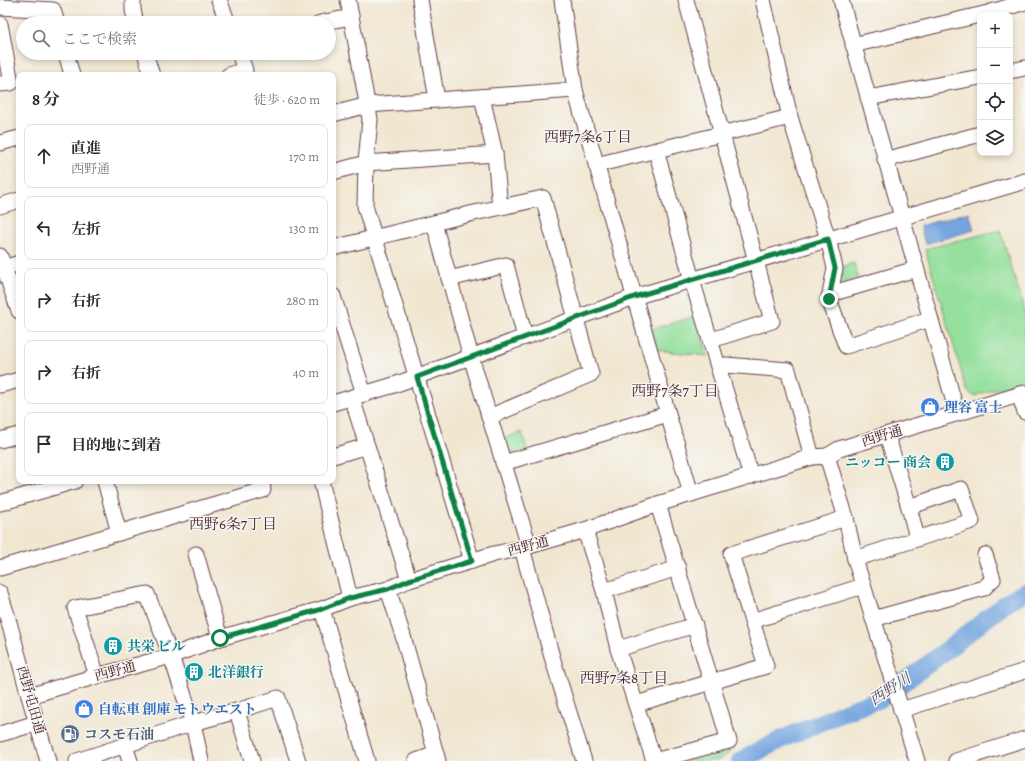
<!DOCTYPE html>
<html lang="ja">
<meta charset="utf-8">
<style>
body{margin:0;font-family:Alegreya,"Noto Serif JP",serif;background:#f7f7f7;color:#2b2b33}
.controls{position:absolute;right:12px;top:12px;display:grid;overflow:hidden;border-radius:8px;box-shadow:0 2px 6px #0003}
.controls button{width:36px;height:36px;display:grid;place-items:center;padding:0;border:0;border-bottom:1px solid #e1e1e2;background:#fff;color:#2b2b33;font:20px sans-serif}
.stop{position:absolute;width:12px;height:12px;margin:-9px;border:3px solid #0b8043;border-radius:50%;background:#fff}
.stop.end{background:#0b8043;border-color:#fff;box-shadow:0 1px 4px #0008}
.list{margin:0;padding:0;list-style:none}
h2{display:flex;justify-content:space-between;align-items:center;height:52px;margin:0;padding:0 16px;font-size:17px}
h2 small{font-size:13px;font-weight:400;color:#7c7c81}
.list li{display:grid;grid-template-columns:26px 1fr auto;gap:12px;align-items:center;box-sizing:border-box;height:64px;margin:0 8px 8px;padding:0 8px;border:1px solid #e1e1e2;border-radius:8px}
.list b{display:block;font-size:15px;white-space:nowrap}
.list p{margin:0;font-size:13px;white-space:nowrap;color:#7c7c81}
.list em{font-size:13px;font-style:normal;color:#7c7c81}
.icon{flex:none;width:22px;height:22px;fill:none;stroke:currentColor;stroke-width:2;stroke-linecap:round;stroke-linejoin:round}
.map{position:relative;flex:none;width:1025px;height:761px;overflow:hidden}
.search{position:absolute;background:#fff;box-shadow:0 2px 6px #0003;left:16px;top:16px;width:320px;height:44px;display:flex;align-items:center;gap:10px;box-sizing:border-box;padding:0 14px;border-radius:22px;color:#7c7c81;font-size:15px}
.panel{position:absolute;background:#fff;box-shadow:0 2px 6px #0003;left:16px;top:72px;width:320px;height:412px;border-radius:8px}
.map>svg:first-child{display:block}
.green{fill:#94e09c;stroke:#6f8064}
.water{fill:#74a5df;stroke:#5f6285}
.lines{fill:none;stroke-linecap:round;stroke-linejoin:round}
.river{stroke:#74a5df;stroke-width:18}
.minor-casing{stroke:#633d44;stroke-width:17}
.minor{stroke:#fff;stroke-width:15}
.route{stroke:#0b8043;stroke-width:5}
.labels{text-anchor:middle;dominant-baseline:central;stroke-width:3;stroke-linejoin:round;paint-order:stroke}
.shop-label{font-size:14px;font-weight:bold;fill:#366cbe;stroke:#f6f6f2;text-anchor:start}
.street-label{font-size:14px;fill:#4a1f2b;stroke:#f6f6f2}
.culture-label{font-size:14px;font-weight:bold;fill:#0d838f;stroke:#f6f6f2;text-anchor:start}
.service-label{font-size:14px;font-weight:bold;fill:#4e5e75;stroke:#f6f6f2;text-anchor:start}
.neighbourhood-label{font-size:15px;fill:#4a1f2b;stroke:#f6f6f2}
.water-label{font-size:15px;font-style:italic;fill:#594e6a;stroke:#f6f6f2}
</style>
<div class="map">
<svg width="1025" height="761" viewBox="0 0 1025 761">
<rect width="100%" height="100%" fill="#f6f6f2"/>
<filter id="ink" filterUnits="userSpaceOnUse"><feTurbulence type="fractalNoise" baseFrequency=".025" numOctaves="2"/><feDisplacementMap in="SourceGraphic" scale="8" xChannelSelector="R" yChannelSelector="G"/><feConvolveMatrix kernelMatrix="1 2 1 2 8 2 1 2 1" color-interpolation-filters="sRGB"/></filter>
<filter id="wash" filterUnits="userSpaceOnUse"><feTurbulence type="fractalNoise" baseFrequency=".012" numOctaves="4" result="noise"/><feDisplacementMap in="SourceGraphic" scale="16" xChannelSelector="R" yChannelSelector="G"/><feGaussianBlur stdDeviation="0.9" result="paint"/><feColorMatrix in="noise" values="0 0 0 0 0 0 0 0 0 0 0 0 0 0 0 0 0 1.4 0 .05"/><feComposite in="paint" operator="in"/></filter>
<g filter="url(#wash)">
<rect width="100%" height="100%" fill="#f1e7d1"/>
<g class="green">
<polygon points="1000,230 1025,312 1025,379 974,396 967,391 925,249"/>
<polygon points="854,263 858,277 842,284 839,283 844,266"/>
<polygon points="696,316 708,356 656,350 652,329"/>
<polygon points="522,432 527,450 512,454 509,453 504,438"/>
<polygon points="724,745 731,752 717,761 671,761"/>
</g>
<polygon class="water" points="969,212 974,230 925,244 920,226"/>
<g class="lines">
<polyline class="river" points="740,761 780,740 847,711 880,699 903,683 948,649 1009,601 1025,592"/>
</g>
</g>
<g filter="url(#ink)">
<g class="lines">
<g class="minor-casing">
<g id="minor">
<polyline points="133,0 133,10 136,23"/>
<polyline points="219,0 228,23"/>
<polyline points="348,0 370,119 366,163 365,206 472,561"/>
<polyline points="420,0 437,100"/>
<polyline points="562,0 575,90 691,494"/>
<polyline points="686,0 772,321 711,340"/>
<polyline points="763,0 790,117 828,239 835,268 829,299 846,346 930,319"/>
<polyline points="841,0 957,413"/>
<polyline points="0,7 53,10 57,23"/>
<polyline points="320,23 351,17"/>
<polyline points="0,24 11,83 0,84"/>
<polyline points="853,45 988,13 1025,2"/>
<polyline points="66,53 72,75"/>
<polyline points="145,53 152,75"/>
<polyline points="1010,71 1025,68"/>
<polyline points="229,75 245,70 239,53"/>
<polyline points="482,97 495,154 500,207"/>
<polyline points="868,98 980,77"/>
<polyline points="333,114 368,105 575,90"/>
<polyline points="0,143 19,138"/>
<polyline points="656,150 692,280 751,476"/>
<polyline points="885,160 980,134"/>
<polyline points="596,165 790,117"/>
<polyline points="333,172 366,163 495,154"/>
<polyline points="0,206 19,200"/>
<polyline points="434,223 471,357 529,546"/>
<polyline points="333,248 474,213 543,198 591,374 489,417"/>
<polyline points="0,256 19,311"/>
<polyline points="4,268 19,263"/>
<polyline points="449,279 506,265 525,337"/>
<polyline points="830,294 916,269"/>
<polyline points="333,296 364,394"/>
<polyline points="718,366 726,365 788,370 812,457"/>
<polyline points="0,385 19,380"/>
<polyline points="1019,394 1025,412"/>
<polyline points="352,398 409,580"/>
<polyline points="333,403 394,385 634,297 1025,181"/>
<polyline points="887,435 909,507 917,538"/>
<polyline points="0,440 19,435"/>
<polyline points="333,456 367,446"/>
<polyline points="827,456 846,518 855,559 917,761"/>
<polyline points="503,463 668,414"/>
<polyline points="105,481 119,533"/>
<polyline points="321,481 350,598"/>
<polyline points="0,503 75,481"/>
<polyline points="585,530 604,591 618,649 654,761"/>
<polyline points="522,548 552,657 584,761"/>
<polyline points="196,554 220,638"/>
<polyline points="855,559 972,521 961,489 909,507"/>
<polyline points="0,568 263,490 262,481"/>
<polyline points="388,589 403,636 438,761"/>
<polyline points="604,591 678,568"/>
<polyline points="0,593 7,615 29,696 48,761"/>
<polyline points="322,609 367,761"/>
<polyline points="873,619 984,588 993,579 985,555"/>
<polyline points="752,621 863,586"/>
<polyline points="618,649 695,625"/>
<polyline points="97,676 75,608 147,594 171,656 193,723 201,761"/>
<polyline points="29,696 97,676 171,656 220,638 322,609 350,598 388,589 409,580 494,554 522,548 585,530 658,504 812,457 827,456 839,449 1025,393"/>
<polyline points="636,704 766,666 731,554 846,518"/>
<polyline points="901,710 1025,671"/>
<polyline points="237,711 252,761"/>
<polyline points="0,734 37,723"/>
<polyline points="125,746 130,761"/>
<polyline points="77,761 193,723 237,711 278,698 298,761"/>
<polyline points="416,761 436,754"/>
<polyline points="654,761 729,741 658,504"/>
<polyline points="956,761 1025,739"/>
</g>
</g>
<use href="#minor" class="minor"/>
</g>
</g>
<g class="lines" filter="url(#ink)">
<polyline class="route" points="220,638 322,609 350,598 388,589 409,580 472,561 417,377 634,297 828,239 835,268 829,299"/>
</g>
<defs>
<g id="shop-disc" transform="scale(1)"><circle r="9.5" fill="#3f7fe0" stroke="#f6f6f2"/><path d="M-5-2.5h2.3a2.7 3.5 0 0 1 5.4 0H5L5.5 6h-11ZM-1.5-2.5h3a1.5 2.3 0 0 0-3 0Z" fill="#fff"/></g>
<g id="building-disc" transform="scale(1)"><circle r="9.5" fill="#0f9aa8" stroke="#f6f6f2"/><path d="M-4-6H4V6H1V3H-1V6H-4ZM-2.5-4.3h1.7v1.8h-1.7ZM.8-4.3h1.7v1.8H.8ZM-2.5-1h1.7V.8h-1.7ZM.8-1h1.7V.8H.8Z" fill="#fff"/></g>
<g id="fuel-disc" transform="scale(1)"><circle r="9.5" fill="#5c6f8a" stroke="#f6f6f2"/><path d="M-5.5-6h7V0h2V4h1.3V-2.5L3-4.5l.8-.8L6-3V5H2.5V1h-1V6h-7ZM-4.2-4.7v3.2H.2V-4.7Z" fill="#fff"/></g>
</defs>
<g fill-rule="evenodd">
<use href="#shop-disc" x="930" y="407"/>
<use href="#building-disc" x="945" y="462"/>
<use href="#building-disc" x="113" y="646"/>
<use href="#building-disc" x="194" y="672"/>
<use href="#shop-disc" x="84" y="709"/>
<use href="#fuel-disc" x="70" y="734"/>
</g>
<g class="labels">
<g class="shop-label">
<text x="944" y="407">理容 富士</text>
<text x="98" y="709">自転車 創庫 モトウエスト</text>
</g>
<g class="street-label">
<text transform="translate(882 436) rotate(-17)">西野通</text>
<text transform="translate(528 546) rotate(-15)">西野通</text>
<text transform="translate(115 671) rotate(-15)">西野通</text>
<text transform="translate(31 700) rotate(74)">西野屯田通</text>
</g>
<g class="culture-label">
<text x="931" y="462" text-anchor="end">ニッコー 商会</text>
<text x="127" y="646">共栄 ビル</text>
<text x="208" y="672">北洋銀行</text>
</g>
<g class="service-label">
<text x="84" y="734">コスモ石油</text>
</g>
<g class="neighbourhood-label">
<text x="588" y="137">西野7条6丁目</text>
<text x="675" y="391">西野7条7丁目</text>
<text x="233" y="524">西野6条7丁目</text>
<text x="624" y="678">西野7条8丁目</text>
</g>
<g class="water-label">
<text transform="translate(890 689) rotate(-33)">西野川</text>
</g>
</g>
</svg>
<div class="controls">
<button>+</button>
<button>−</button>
<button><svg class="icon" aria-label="locate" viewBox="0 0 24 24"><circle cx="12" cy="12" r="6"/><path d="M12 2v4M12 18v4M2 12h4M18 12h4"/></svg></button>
<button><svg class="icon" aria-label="layers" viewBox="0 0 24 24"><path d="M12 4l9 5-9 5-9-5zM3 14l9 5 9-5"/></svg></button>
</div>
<div class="stop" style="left:220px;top:638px"></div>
<div class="stop end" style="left:829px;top:299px"></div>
<div class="search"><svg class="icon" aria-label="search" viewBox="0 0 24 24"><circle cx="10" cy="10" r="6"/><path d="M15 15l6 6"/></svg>ここで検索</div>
<section class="panel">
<h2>8 分<small>徒歩 · 620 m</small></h2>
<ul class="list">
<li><svg class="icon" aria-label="ahead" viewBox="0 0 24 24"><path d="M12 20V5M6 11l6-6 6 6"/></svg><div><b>直進</b><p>西野通</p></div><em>170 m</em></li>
<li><svg class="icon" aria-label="left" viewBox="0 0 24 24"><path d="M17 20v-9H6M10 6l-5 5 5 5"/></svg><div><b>左折</b></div><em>130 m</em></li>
<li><svg class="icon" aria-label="right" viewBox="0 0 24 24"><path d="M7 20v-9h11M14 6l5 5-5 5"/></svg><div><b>右折</b></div><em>280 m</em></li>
<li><svg class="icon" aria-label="right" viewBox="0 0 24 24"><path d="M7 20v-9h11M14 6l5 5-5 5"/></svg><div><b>右折</b></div><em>40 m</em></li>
<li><svg class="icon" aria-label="arrive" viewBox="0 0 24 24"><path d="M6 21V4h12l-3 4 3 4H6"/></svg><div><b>目的地に到着</b></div></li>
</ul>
</section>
</div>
